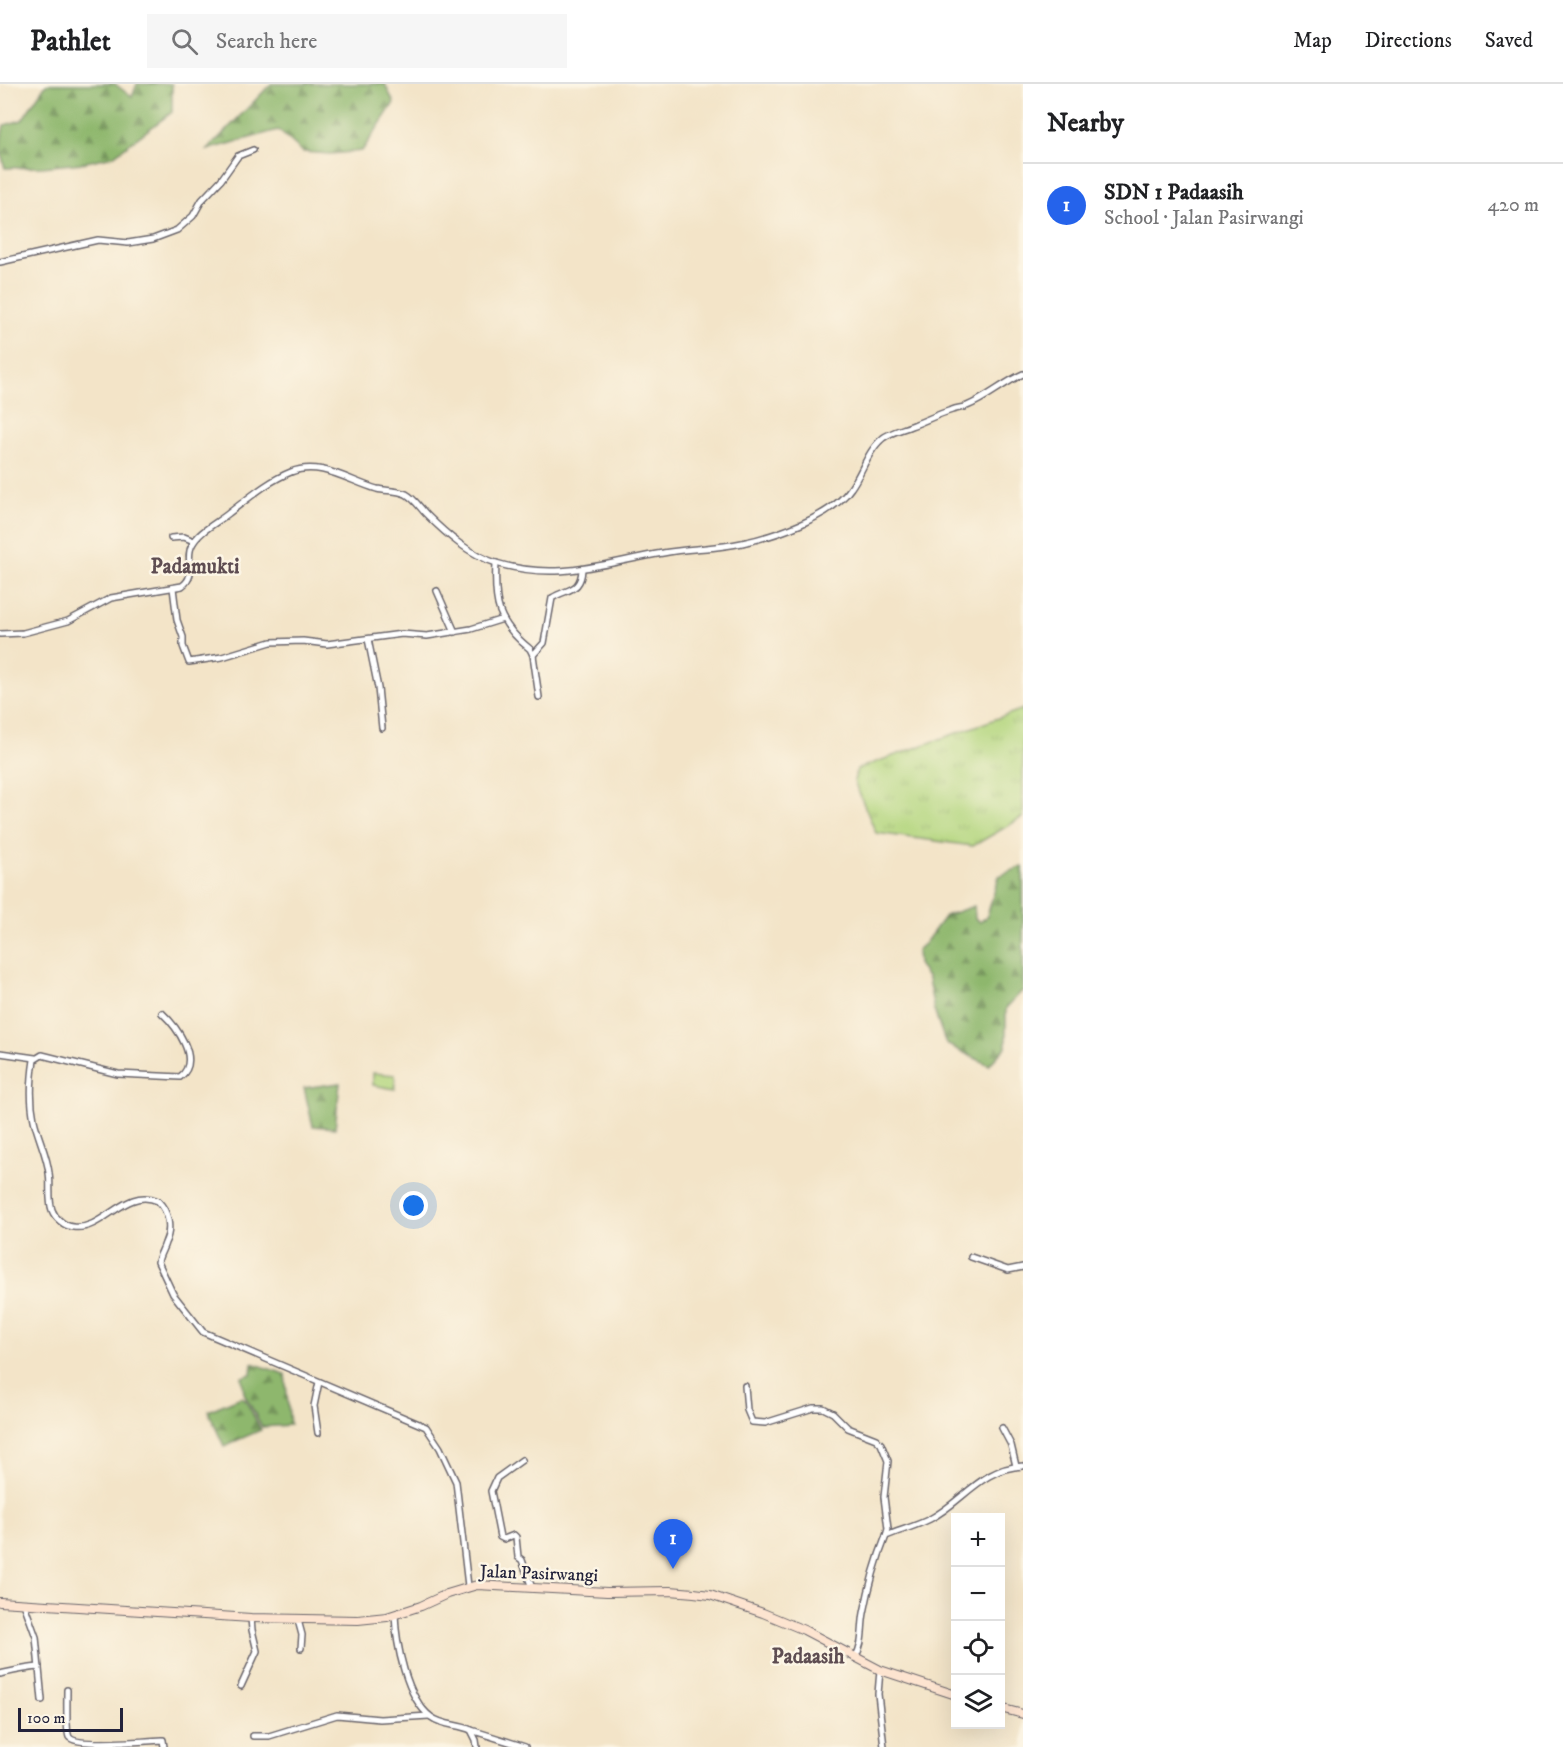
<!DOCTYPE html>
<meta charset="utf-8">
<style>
body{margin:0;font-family:"IM FELL DW Pica",serif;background:#f6f6f6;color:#202124}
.controls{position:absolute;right:18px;bottom:18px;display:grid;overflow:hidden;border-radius:0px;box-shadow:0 6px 24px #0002}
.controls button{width:54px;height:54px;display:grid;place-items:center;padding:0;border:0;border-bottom:2px solid #e0e0e0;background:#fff;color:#202124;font:30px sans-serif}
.scale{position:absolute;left:18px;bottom:15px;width:105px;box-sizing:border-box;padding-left:6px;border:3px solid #22223b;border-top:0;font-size:16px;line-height:21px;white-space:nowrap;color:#22223b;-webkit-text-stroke:4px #fcf5e5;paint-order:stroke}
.you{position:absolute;left:414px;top:1122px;width:21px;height:21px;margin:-15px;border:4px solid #fff;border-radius:50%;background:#1a73e8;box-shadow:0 0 0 9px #1a73e833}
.badge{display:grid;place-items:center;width:39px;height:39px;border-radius:50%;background:#2563eb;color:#fff;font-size:20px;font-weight:700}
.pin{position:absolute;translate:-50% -50px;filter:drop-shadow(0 2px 3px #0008)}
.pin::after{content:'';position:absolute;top:32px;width:21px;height:18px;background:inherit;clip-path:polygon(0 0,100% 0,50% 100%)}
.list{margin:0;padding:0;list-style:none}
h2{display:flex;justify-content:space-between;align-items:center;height:78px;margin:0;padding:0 24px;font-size:26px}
h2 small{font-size:20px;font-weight:400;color:#757577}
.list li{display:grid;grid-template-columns:39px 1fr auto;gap:18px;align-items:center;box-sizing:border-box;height:84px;padding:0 24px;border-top:2px solid #e0e0e0}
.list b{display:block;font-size:22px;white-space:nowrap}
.list p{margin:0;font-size:20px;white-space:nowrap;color:#757577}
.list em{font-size:20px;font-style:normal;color:#757577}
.icon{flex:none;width:33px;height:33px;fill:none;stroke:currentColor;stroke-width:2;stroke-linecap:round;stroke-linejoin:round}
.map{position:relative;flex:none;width:1023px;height:1663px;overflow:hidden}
header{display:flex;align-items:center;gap:36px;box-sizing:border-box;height:84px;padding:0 30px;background:#fff;border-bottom:2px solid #e0e0e0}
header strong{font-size:28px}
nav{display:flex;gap:33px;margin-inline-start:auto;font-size:21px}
.search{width:420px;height:54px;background:#f6f6f6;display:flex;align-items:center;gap:15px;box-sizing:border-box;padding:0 21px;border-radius:0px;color:#757577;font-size:22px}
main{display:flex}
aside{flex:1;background:#fff}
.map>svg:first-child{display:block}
.grass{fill:url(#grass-tufts);stroke:#6a7c5c;stroke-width:1.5}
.forest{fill:url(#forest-firs);stroke:#586c54;stroke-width:1.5}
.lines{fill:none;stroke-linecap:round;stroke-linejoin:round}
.street-casing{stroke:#6b666c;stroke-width:8}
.secondary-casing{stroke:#6b666c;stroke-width:10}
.street{stroke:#fff;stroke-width:5}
.secondary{stroke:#fde4d0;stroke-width:8}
.labels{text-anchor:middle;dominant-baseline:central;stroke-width:5;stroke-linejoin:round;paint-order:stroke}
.street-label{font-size:18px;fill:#22223b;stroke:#fcf5e5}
.quarter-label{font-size:21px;font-weight:bold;fill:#5e4d52;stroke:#fcf5e5}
</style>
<header>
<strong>Pathlet</strong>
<div class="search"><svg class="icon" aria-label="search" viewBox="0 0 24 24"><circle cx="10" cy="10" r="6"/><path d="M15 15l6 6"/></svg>Search here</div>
<nav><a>Map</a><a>Directions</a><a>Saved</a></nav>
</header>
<main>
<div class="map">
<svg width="1023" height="1663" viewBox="0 0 1023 1663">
<defs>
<pattern id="grass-tufts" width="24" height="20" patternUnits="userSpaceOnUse" patternTransform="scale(1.5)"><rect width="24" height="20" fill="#b3d67e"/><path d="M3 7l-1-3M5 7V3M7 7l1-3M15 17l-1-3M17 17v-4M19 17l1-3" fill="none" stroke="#9ab76e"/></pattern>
<pattern id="forest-firs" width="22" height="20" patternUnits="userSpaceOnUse" patternTransform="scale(1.5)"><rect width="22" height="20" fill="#8eb76d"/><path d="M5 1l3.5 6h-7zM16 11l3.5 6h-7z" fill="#74945b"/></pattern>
</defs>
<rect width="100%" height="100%" fill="#fcf5e5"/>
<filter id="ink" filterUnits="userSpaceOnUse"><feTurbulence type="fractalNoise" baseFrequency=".0167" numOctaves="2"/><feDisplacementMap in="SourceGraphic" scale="12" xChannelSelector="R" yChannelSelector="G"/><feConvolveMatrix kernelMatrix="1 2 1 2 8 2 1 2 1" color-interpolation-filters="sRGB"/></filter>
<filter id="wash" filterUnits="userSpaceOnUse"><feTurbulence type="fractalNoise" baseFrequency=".008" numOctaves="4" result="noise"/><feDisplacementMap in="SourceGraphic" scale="24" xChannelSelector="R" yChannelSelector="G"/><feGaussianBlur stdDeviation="1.35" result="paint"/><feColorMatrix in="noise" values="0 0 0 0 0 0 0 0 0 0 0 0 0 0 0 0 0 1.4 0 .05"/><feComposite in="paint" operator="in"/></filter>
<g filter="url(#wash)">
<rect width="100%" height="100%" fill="#f3e4c8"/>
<g class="grass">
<polygon points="1023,625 1023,733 973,762 876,749 854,697 857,685"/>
<polygon points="373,989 395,991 395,1005 373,1001"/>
</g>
<g class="forest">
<path d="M46 0H115L132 13 137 0H172V28L113 72 82 79 42 83 5 84C0 69 0 57 4 41L22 36Z"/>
<polygon points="271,0 385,0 394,19 362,67 330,70 303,68 278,46 207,66"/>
<polygon points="1023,782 1023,906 1006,924 1006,963 989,981 946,960 934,926 928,895 918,880 917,866 925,859 945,832 974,822 975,834 980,838 987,832 999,792"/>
<polygon points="340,999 335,1044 313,1042 304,1004"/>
<polygon points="252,1279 285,1290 290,1341 262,1343 244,1309 242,1293 251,1290"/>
<polygon points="241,1313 245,1315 261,1346 224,1362 208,1327"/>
</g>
</g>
<g filter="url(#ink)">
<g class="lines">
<g class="street-casing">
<g id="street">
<polyline points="0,178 98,156 128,159 153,155 177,146 193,132 202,116 221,96 238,72 253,66"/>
<polyline points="171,454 184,453 194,457"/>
<path d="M496 479C494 520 497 538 530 565L533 571 539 613"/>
<polyline points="173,504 177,536 183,553 183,562 189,578 222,573 271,558 303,557 327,560 402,550 427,552 471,545 503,535"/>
<polyline points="437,507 455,548"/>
<path d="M0 550 23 549 68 537 111 514 182 502C198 491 184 475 192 461 199 447 217 439 229 429 249 414 268 397 291 388 320 376 349 397 377 405 386 407 397 406 406 410 415 415 420 424 427 431 447 451 469 470 496 479 558 498 603 479 663 469 689 464 716 465 742 459 775 452 832 433 851 404 862 389 868 366 883 354 891 348 901 346 911 342 925 337 938 330 952 326 957 324 962 324 967 322 987 314 1003 299 1023 290"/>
<polyline points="368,555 378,604 382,644"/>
<path d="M533 571 544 559 552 514C568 504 581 508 582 485"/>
<path d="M162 929C176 942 202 976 180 993L118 990 42 971 34 976C31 995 30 1017 34 1036 38 1054 47 1071 49 1089 51 1100 48 1116 52 1126 55 1134 64 1142 73 1143 103 1148 125 1102 158 1117 169 1128 172 1145 165 1159 163 1166 159 1171 158 1178L173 1210 203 1248 426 1343 440 1364 456 1398 468 1502"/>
<polyline points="0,969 35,974"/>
<polyline points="971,1173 1008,1186 1023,1183"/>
<polyline points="745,1302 747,1326 752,1338 765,1339 813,1324 823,1324 833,1329 848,1344 876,1355 881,1360 888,1377 884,1413 888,1445 886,1452"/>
<polyline points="1002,1344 1011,1361 1016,1382"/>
<polyline points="318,1349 314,1322 319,1298"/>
<polyline points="522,1376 497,1394 491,1407 500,1453 504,1455 514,1451 516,1453 518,1473 522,1476 532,1504"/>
<polyline points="24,1520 36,1553 42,1616"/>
<path d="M395 1530C396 1560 406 1614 431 1633 443 1642 458 1640 471 1646L476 1656 477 1663"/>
<polyline points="298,1536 302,1551 301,1564"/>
<path d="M855 1574C864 1559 861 1545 864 1529 869 1502 876 1477 886 1452 901 1446 916 1442 930 1435 963 1418 981 1384 1023 1382"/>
<polyline points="880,1586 878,1610 884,1663"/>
<path d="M0 1590C13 1587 25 1584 39 1583"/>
<polyline points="241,1602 257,1567 252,1546 251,1534"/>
<path d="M67 1606C67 1614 66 1648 69 1653 75 1663 148 1657 163 1656L164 1663"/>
<polyline points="471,1646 525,1663"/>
<polyline points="253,1652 269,1652 337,1631 380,1635 429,1632"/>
</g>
</g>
<g class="secondary-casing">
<g id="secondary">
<polyline points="0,1518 251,1534 358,1536 387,1533 421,1522 447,1510 477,1501 607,1508 670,1507 694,1509 710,1511 763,1529 804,1546 880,1586 956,1611"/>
<polyline points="1000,1624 1023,1630"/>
</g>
</g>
<use href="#street" class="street"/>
<use href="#secondary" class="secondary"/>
</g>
</g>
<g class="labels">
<g class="street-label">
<text transform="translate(539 1490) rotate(2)">Jalan Pasirwangi</text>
</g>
<g class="quarter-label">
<text x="195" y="483">Padamukti</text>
<text x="808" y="1573">Padaasih</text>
</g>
</g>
</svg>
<div class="controls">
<button>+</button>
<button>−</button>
<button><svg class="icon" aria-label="locate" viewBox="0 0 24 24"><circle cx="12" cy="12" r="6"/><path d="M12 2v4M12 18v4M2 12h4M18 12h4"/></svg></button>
<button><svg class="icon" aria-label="layers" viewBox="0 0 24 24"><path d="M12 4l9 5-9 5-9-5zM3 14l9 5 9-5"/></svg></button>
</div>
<div class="scale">100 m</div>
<div class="you"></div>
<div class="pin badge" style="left:673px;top:1485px">1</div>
</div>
<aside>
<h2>Nearby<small></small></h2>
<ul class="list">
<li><span class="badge">1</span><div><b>SDN 1 Padaasih</b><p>School · Jalan Pasirwangi</p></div><em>420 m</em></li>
</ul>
</aside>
</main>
